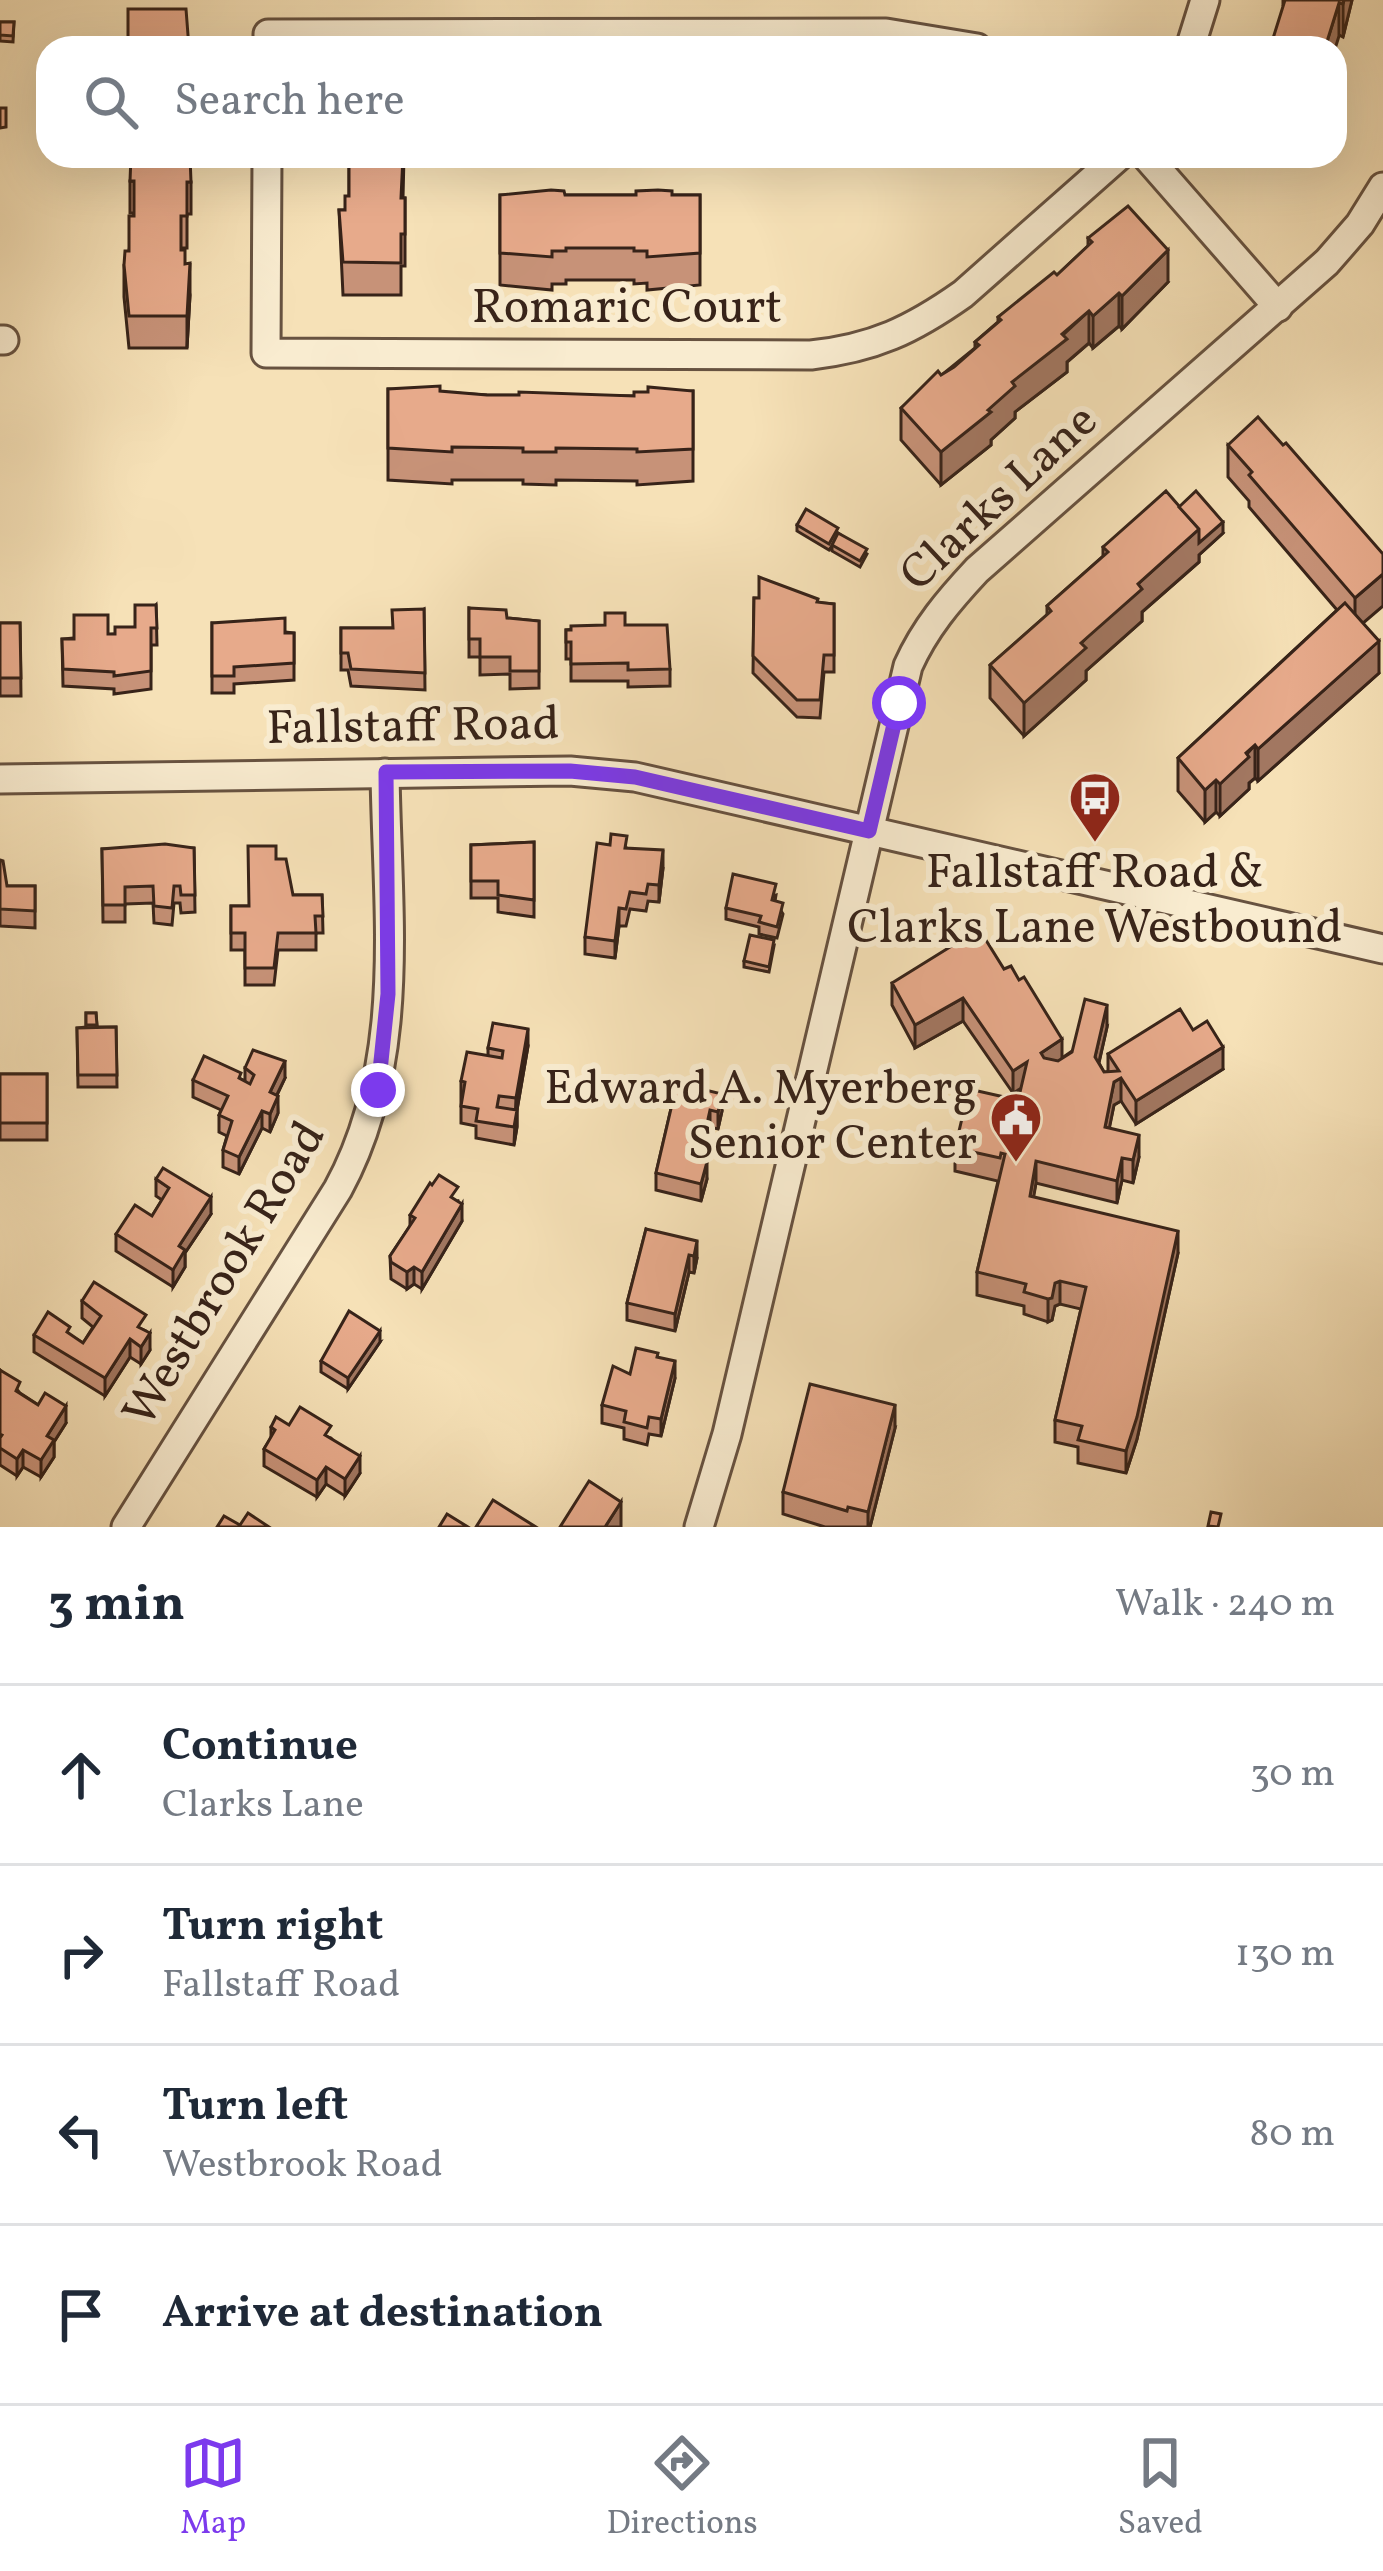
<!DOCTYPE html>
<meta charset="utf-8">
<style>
body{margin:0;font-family:Vollkorn,serif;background:#f2f2f3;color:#1f2937}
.stop{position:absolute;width:36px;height:36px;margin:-27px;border:9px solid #7c3aed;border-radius:50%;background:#fff}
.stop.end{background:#7c3aed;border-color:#fff;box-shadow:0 3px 12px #0008}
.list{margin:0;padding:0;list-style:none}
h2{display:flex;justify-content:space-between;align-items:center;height:156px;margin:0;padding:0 48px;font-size:51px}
h2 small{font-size:39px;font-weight:400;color:#747a83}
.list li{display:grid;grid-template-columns:78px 1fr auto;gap:36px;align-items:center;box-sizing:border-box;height:180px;padding:0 48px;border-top:3px solid #e0e1e3}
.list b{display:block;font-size:45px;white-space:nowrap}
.list p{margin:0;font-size:39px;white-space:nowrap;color:#747a83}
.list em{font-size:39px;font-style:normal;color:#747a83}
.icon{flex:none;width:66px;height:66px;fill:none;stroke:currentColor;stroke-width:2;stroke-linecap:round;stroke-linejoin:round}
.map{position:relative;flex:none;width:1383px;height:1527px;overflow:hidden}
.search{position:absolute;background:#fff;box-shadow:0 12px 48px #0002;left:36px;right:36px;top:36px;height:132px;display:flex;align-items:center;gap:30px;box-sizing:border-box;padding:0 42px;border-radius:36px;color:#747a83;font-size:45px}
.sheet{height:876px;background:#fff}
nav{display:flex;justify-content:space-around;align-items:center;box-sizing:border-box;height:168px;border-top:3px solid #e0e1e3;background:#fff;font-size:33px;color:#747a83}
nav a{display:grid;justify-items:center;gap:6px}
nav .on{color:#7c3aed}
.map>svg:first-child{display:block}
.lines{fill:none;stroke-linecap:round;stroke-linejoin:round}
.minor-casing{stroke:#675240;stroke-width:33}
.minor{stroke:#f9ecd0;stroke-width:27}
.wall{fill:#c79278;stroke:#372319;stroke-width:3}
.shaded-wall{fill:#a27761;stroke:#372319;stroke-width:3}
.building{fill:#e7aa8b;stroke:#372319;stroke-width:3}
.route{stroke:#7c3aed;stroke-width:15}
.labels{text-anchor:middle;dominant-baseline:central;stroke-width:12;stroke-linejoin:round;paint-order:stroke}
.street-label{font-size:48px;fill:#372319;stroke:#f9ecd0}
.poi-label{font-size:48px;fill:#372319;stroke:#f9ecd0}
</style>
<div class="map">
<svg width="1383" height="1527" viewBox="0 0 1383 1527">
<rect width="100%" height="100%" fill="#f6e1b7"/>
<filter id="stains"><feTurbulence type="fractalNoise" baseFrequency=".00167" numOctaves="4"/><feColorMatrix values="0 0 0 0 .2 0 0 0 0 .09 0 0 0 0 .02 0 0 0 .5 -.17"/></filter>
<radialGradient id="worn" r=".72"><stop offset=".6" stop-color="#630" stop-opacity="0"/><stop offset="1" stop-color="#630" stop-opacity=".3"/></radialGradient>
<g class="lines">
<g class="minor-casing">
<g id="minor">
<polyline points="268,48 268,34 886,33 977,48"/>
<polyline points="1190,48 1205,0"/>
<path d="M267 156 266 353 811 355C874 348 912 330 963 294L1119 156"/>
<polyline points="1146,156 1278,307"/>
<polyline points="0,340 4,340"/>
<polyline points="0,779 570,771 635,777 1383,949"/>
<path d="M126 1527 338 1189C408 1061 387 914 385 773"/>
<path d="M699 1527 727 1434 908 666C925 628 949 600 977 570L1327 262 1360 224 1383 187"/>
</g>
</g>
<use href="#minor" class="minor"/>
</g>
<g class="wall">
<polygon points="1283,0 1352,0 1343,37 1283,5"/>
<polygon points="0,22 14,22 13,42 0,41"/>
<polygon points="345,156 404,156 403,198 405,198 405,266 401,266 401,295 343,295 339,210 345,210 349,196 349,161 345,161"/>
<polygon points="500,156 700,156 700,162 671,162 671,166 649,166 636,165 636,162 564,162 564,166 500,162"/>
<polygon points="1268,156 1302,156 1299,166"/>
<polygon points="130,181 191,182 191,214 187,214 187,248 181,248 190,295 187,348 129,348 124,297 124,265 129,251 134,213 130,213"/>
<polygon points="500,195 700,195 700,285 647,290 647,283 634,284 634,280 566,280 566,284 552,284 552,290 500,285"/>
<polygon points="1088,238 1168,282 1122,329 1119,326 1093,348 1089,343 1067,362 1067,372 1015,412 1015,418 991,440 991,445 941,485 901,440 901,408 975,348 975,342 998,322 998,317 1057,275 1088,246"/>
<polygon points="388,389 487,395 634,396 693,391 693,481 637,485 637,481 556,480 556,485 523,484 523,480 452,480 452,484 388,480"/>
<polygon points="1228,445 1383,554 1363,623 1379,673 1258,781 1255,778 1249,783 1249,789 1220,816 1216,812 1205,822 1178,791 1178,758 1337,610 1249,507 1249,501 1228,477"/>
<polygon points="1179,507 1223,533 1199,555 1199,562 1142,612 1142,621 1086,671 1086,680 1024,736 990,698 990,665 1047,615 1047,606 1103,556 1103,547"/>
<polygon points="797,525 838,533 867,554 860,567 832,551 832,546 829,550 797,531"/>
<polygon points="754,598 834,604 834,672 824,672 820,718 797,717 753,673"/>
<polygon points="156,605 157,645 151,645 151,689 114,694 114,689 63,686 62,639 115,634 135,627"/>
<polygon points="469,608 507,618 539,621 539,688 510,689 510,674 480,675 480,657 469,657"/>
<polygon points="424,609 425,690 351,686 348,670 341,670 341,628 392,628"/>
<polygon points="0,623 20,623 21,696 0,696"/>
<polygon points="212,623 294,633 294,680 234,684 234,693 212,693"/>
<polygon points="625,625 670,669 670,686 628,687 628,681 571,681 571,659 566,659 566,630"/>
<polygon points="534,842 534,917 498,912 498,898 471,898 471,845"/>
<polygon points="194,848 195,912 181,913 180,903 174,903 172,925 154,923 153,903 125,904 125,922 103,922 102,849"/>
<polygon points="627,848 663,868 659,902 648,901 646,911 630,909 626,926 619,926 615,958 585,954 585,937"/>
<polygon points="276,859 293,895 322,895 323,933 316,933 316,950 278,950 274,985 245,985 245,950 231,950 231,906 249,906"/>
<polygon points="0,860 7,886 35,886 35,928 0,926"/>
<polygon points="776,895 775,901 783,914 777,938 759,934 759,927 726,919 726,908"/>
<polygon points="774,946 769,972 744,967 744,961"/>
<polygon points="1004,969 1062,1058 1107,1027 1099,1063 1104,1072 1108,1072 1108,1054 1193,1030 1223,1069 1136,1124 1121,1101 1114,1105 1109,1128 1139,1157 1133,1183 1122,1180 1117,1203 1036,1183 1033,1197 1178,1253 1137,1439 1126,1473 1078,1463 1078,1447 1055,1442 1055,1420 1081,1309 1060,1304 1055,1306 1052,1320 1048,1322 1024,1314 1024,1306 977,1295 977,1272 998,1181 955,1171 955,1148 1013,1105 1017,1105 1021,1088 1013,1093 963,1021 915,1048 892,1005 892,983"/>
<polygon points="86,1013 96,1013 97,1027 116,1027 117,1087 78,1087 77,1028 86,1027"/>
<polygon points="528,1046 517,1110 517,1127 514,1145 476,1138 476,1126 461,1123 461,1081 488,1056 488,1048"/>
<polygon points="245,1068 285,1078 277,1095 278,1113 270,1132 262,1128 239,1174 223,1167 223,1150 227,1136 219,1132 219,1115 221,1110 193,1097 193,1080 241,1079 245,1081"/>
<rect x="0" y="1074" width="47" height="66"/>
<polygon points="677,1083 722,1111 718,1129 710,1127 703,1161 707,1179 701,1201 656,1190 656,1173"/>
<polygon points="156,1179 211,1214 185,1253 185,1267 173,1287 116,1251 116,1234 152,1216 162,1200 156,1196"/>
<polygon points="458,1201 462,1221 422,1289 414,1284 407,1289 391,1279 390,1256 410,1226 410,1215"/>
<polygon points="646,1229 697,1258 694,1273 689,1272 675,1331 627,1320 627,1303"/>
<polygon points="82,1301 146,1331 150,1350 141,1364 130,1357 105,1396 34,1352 34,1335 70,1335 83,1343 93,1327 82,1318"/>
<polygon points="380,1342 348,1389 321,1372 321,1361"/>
<polygon points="658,1357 675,1378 661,1436 649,1434 647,1445 624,1439 624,1428 602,1423 602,1405 630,1374"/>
<polygon points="0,1370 20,1393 66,1423 54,1442 54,1457 41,1477 23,1467 17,1476 0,1465"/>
<polygon points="289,1425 331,1438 360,1473 345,1496 326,1484 317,1497 264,1466 264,1449 271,1438 271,1427"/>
<polygon points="895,1428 870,1527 825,1527 783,1514 783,1492"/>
</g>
<g class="shaded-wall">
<polygon points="1344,0 1352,0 1343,37 1343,4"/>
<polygon points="1339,3 1339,36 1335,49 1325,48"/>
<polygon points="1168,250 1168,282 1122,329 1122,296"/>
<polygon points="190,263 190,295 187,348 187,316"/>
<polygon points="1119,293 1119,326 1093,348 1093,316"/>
<polygon points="1089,311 1089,343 1067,362 1067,372 1015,412 1015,418 991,440 991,445 941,485 941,452 988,410 1012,382"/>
<polygon points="1223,522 1223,533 1199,555 1199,562 1142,612 1142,621 1086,671 1086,680 1024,736 1024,703 1138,584 1199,529"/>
<polygon points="1383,574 1383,606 1355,630 1355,598"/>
<polygon points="1379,641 1379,673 1258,781 1258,749"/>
<polygon points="1255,745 1255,778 1249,783 1249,789 1220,816 1220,784"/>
<polygon points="1216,780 1216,812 1205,822 1205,790"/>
<polygon points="663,850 663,868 659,902 659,885"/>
<polygon points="619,908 619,926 615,958 615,941"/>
<polygon points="963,998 963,1021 915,1048 915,1025"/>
<polygon points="1107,1005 1107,1027 1095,1079 1095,1057"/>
<polygon points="528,1029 528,1046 517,1110 517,1127 514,1145 516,1098"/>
<polygon points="1062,1039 1062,1062 1041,1075 1041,1053"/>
<polygon points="1223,1047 1223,1069 1136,1124 1136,1101"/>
<polygon points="285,1061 285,1078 270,1109 270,1092"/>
<polygon points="1027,1062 1027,1085 1013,1093 1013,1071"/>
<polygon points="1121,1078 1121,1101 1114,1105 1105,1150 1105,1127 1114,1082"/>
<polygon points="722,1094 722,1111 718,1129 718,1112"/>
<polygon points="278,1096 278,1113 270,1132 270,1114"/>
<polygon points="710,1110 710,1127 699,1177 699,1160"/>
<polygon points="262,1111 262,1128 239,1174 239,1157"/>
<polygon points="1139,1135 1139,1157 1133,1183 1133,1160"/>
<polygon points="1122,1158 1122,1180 1117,1203 1117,1181"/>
<polygon points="1036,1161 1036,1183 1030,1219 1030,1196"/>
<polygon points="707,1162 707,1179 701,1201 701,1184"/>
<polygon points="211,1197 211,1214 185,1253 185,1267 173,1287 173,1270 179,1246"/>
<polygon points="462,1204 462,1221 422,1289 422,1272"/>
<polygon points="1178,1231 1178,1253 1137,1439 1126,1473 1126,1451"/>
<polygon points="697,1241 697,1258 694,1273 694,1256"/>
<polygon points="689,1255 689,1272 675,1331 675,1314"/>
<polygon points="414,1267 414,1284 407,1289 407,1272"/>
<polygon points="1060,1281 1060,1304 1055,1306 1052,1320 1048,1322 1048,1299 1055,1283"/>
<polygon points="380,1331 380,1342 348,1389 348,1378"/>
<polygon points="150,1333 150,1350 141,1364 141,1347"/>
<polygon points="130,1339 130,1357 105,1396 105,1378"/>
<polygon points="675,1361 675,1378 661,1436 661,1419"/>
<polygon points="895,1405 895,1428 870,1527 868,1527 868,1512"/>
<polygon points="66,1406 66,1423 54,1442 54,1457 41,1477 41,1460 47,1436"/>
<polygon points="23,1450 23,1467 17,1476 17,1459"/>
<polygon points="360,1456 360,1473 345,1496 345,1479"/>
<polygon points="326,1467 326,1484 317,1497 317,1480"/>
<polygon points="621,1502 621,1527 605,1527"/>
</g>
<g class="building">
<polygon points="1285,0 1344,0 1343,4 1339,3 1325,48 1270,48"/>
<polygon points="128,9 186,9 189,48 124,48 125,38 128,38"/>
<polygon points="0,22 14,22 13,36 0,35"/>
<polygon points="0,108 6,108 6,127 0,128"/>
<polygon points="131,156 190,156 191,182 187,182 187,216 181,216 181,250 185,250 185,264 190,263 187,316 129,316 124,265 125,251 129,251 129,216 134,216 134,181 130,181"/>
<polygon points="349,156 403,156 401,198 405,198 405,234 401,234 401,263 343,262 339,210 345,210 345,196 349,196"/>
<polygon points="551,190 564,191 565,195 636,195 636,191 658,190 672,191 672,195 700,195 700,253 647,257 647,251 634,251 634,248 566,248 566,251 552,251 552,257 500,253 500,195"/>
<polygon points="1128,206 1168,250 1122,296 1119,293 1093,316 1089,311 1062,334 1067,339 1012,382 1015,386 988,410 991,412 941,452 901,408 938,371 941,375 954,367 979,345 975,342 1001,320 998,317 1054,272 1057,275 1092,242 1088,238"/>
<polygon points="440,386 440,391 487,395 519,395 519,392 634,396 634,392 648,392 648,387 693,391 693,449 637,452 637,449 556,448 556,452 523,452 523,448 452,447 452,452 388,448 388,389"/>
<polygon points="1258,417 1283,445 1286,443 1383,554 1383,574 1355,598 1249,475 1252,472 1228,445"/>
<polygon points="1166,491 1199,529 1138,584 1142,589 1081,643 1086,648 1024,703 990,665 1051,611 1047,606 1108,552 1103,547"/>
<polygon points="1196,491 1223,522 1199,543 1199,529 1179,507"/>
<polygon points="806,509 838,528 829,544 797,525"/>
<polygon points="838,533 867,549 860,561 832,545"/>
<polygon points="759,577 818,599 817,602 834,604 834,655 824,655 820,700 797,700 753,656 754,598 759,598"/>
<polygon points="1345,603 1379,641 1258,749 1255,745 1246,753 1249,757 1220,784 1216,780 1205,790 1178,758"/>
<polygon points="135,605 156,605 157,628 151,628 151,671 114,676 114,672 63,669 62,639 74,639 74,615 108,615 108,634 115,634 115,627 135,627"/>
<polygon points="469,608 506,610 507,618 539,621 539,671 510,671 510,657 480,657 480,639 469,639"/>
<polygon points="424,609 425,673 351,669 348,653 341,653 341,628 393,628 392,610"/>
<polygon points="605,613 625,613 625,625 667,625 670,669 628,670 628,663 571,664 571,642 566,642 566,630 571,630 571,626 605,625"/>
<polygon points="285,618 285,633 294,633 294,663 234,667 234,676 212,676 212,623"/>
<polygon points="0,623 20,623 21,678 0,678"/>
<polygon points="611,834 627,836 625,848 663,850 659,885 648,884 646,894 630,892 626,909 619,908 615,941 585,937 597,843 610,845"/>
<polygon points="534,842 534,900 498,895 498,881 471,881 471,845"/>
<polygon points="165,844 194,848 195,895 181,895 180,886 174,886 172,908 154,906 153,886 125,887 125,905 103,905 102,849"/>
<polygon points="248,846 276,846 276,859 286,859 293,895 322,895 323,916 315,916 316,933 278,933 274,968 245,968 245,933 231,933 231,906 249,906"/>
<polygon points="0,860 3,861 7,886 35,886 35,911 0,909"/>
<polygon points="733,874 776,884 772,900 783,903 777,927 759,922 761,916 726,908"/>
<polygon points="979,929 1004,969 1011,966 1019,980 1024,977 1062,1039 1041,1053 1044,1058 1058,1061 1072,1052 1085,999 1107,1005 1095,1057 1104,1072 1119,1071 1108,1054 1180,1009 1193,1030 1207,1021 1223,1047 1136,1101 1121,1078 1114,1082 1105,1127 1139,1135 1133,1160 1122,1158 1117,1181 1036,1161 1030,1196 1178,1231 1137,1417 1126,1451 1078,1440 1082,1426 1055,1420 1086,1287 1060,1281 1055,1283 1052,1298 1048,1299 1024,1292 1026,1284 977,1272 1005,1154 1001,1153 1000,1158 955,1148 969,1089 1013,1099 1012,1104 1017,1105 1027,1062 1013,1071 963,998 915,1025 892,983"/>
<polygon points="750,935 774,940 769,967 744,961"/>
<polygon points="86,1013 96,1013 97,1025 86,1025"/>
<polygon points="493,1023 528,1029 516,1098 499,1096 497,1107 517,1110 514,1127 476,1121 478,1109 461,1106 465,1082 461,1081 467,1052 502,1058 503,1051 488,1048"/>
<polygon points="116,1027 117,1075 78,1075 77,1028"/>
<polygon points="253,1050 285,1061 270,1092 278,1096 270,1114 262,1111 239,1157 223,1150 232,1121 219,1115 228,1096 193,1080 204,1056 241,1073 239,1078 250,1084 254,1075 245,1068"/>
<rect x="0" y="1074" width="47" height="49"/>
<polygon points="677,1083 722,1094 718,1112 710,1110 699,1160 707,1162 701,1184 656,1173"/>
<polygon points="163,1168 211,1197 179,1246 185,1250 173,1270 116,1234 135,1205 152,1216 169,1188 156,1179"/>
<polygon points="439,1175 458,1187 451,1197 462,1204 422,1272 414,1267 407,1272 391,1262 390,1256 415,1218 410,1215 430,1183 432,1185"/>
<polygon points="646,1229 697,1241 694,1256 689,1255 675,1314 627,1303"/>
<polygon points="94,1282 146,1315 138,1327 150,1333 141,1347 130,1339 105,1378 34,1335 48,1312 70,1327 67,1332 83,1343 101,1316 82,1301"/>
<polygon points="349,1311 380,1331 348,1378 321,1361"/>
<polygon points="636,1348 658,1353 657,1357 675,1361 661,1419 649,1417 647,1428 624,1422 626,1411 602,1405 613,1366 630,1374"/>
<polygon points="0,1370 20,1382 16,1391 38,1405 45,1393 66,1406 47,1436 54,1440 41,1460 23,1450 17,1459 0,1448 0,1438 2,1435 0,1434"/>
<polygon points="810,1384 895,1405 868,1512 848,1507 847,1511 783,1492"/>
<polygon points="300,1407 331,1426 325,1435 360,1456 345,1479 326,1467 317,1480 264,1449 275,1430 271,1427 276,1417 289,1425"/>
<polygon points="589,1481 621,1502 605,1527 560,1527"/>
<polygon points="493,1500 536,1527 476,1527"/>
<polygon points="1211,1512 1221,1514 1218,1527 1208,1526"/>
<polygon points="248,1513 269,1527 217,1527 224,1516 240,1525"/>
<polygon points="447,1514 468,1527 439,1527"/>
</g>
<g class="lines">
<polyline class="route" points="378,1090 388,994 386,772 570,771 635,777 869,831 899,703"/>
</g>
<defs>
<g id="bus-pin" transform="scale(2.7)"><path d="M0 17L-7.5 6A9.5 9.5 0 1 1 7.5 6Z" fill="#8f2418" stroke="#f9ecd0"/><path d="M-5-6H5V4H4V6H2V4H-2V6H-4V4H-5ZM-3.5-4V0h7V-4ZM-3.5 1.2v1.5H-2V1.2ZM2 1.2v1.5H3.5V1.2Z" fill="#fff"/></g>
<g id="civic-pin" transform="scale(2.7)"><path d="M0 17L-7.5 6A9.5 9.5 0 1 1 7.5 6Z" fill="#8f2418" stroke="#f9ecd0"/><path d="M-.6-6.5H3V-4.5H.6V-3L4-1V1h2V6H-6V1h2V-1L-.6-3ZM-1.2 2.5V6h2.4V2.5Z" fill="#fff"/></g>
</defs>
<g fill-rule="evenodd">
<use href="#bus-pin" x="1095" y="798"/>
<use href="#civic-pin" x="1016" y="1118"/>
</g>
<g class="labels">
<g class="street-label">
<text x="627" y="309">Romaric Court</text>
<text transform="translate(1000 499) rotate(-43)">Clarks Lane</text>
<text transform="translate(413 728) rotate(-1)">Fallstaff Road</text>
<text transform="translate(226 1275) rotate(-59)">Westbrook Road</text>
</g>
<g class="poi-label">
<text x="1095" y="874">Fallstaff Road &amp;<tspan x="1095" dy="55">Clarks Lane Westbound</tspan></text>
<text x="977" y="1090" text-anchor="end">Edward A. Myerberg<tspan x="977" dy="55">Senior Center</tspan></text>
</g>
</g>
<rect width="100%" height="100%" filter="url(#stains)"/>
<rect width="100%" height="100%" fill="url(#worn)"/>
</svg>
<div class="stop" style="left:899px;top:703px"></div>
<div class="stop end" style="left:378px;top:1090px"></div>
<div class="search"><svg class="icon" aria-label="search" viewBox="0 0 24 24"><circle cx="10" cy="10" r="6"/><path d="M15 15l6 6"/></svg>Search here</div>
</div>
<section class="sheet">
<h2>3 min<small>Walk · 240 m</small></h2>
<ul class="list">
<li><svg class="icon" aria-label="ahead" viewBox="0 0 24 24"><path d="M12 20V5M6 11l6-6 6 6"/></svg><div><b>Continue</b><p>Clarks Lane</p></div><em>30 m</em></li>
<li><svg class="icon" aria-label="right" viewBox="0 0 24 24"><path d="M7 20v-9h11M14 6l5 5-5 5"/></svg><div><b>Turn right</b><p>Fallstaff Road</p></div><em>130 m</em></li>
<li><svg class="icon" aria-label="left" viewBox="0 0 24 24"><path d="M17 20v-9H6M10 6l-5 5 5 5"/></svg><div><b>Turn left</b><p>Westbrook Road</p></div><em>80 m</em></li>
<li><svg class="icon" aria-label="arrive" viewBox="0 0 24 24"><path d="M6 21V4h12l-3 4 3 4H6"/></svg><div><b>Arrive at destination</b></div></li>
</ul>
</section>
<nav>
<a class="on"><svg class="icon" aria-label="map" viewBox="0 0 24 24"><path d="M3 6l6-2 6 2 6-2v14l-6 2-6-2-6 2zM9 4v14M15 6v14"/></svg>Map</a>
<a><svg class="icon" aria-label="directions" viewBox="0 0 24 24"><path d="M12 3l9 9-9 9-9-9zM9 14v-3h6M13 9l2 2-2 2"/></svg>Directions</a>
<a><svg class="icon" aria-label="saved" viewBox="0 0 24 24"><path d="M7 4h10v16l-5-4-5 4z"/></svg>Saved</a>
</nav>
